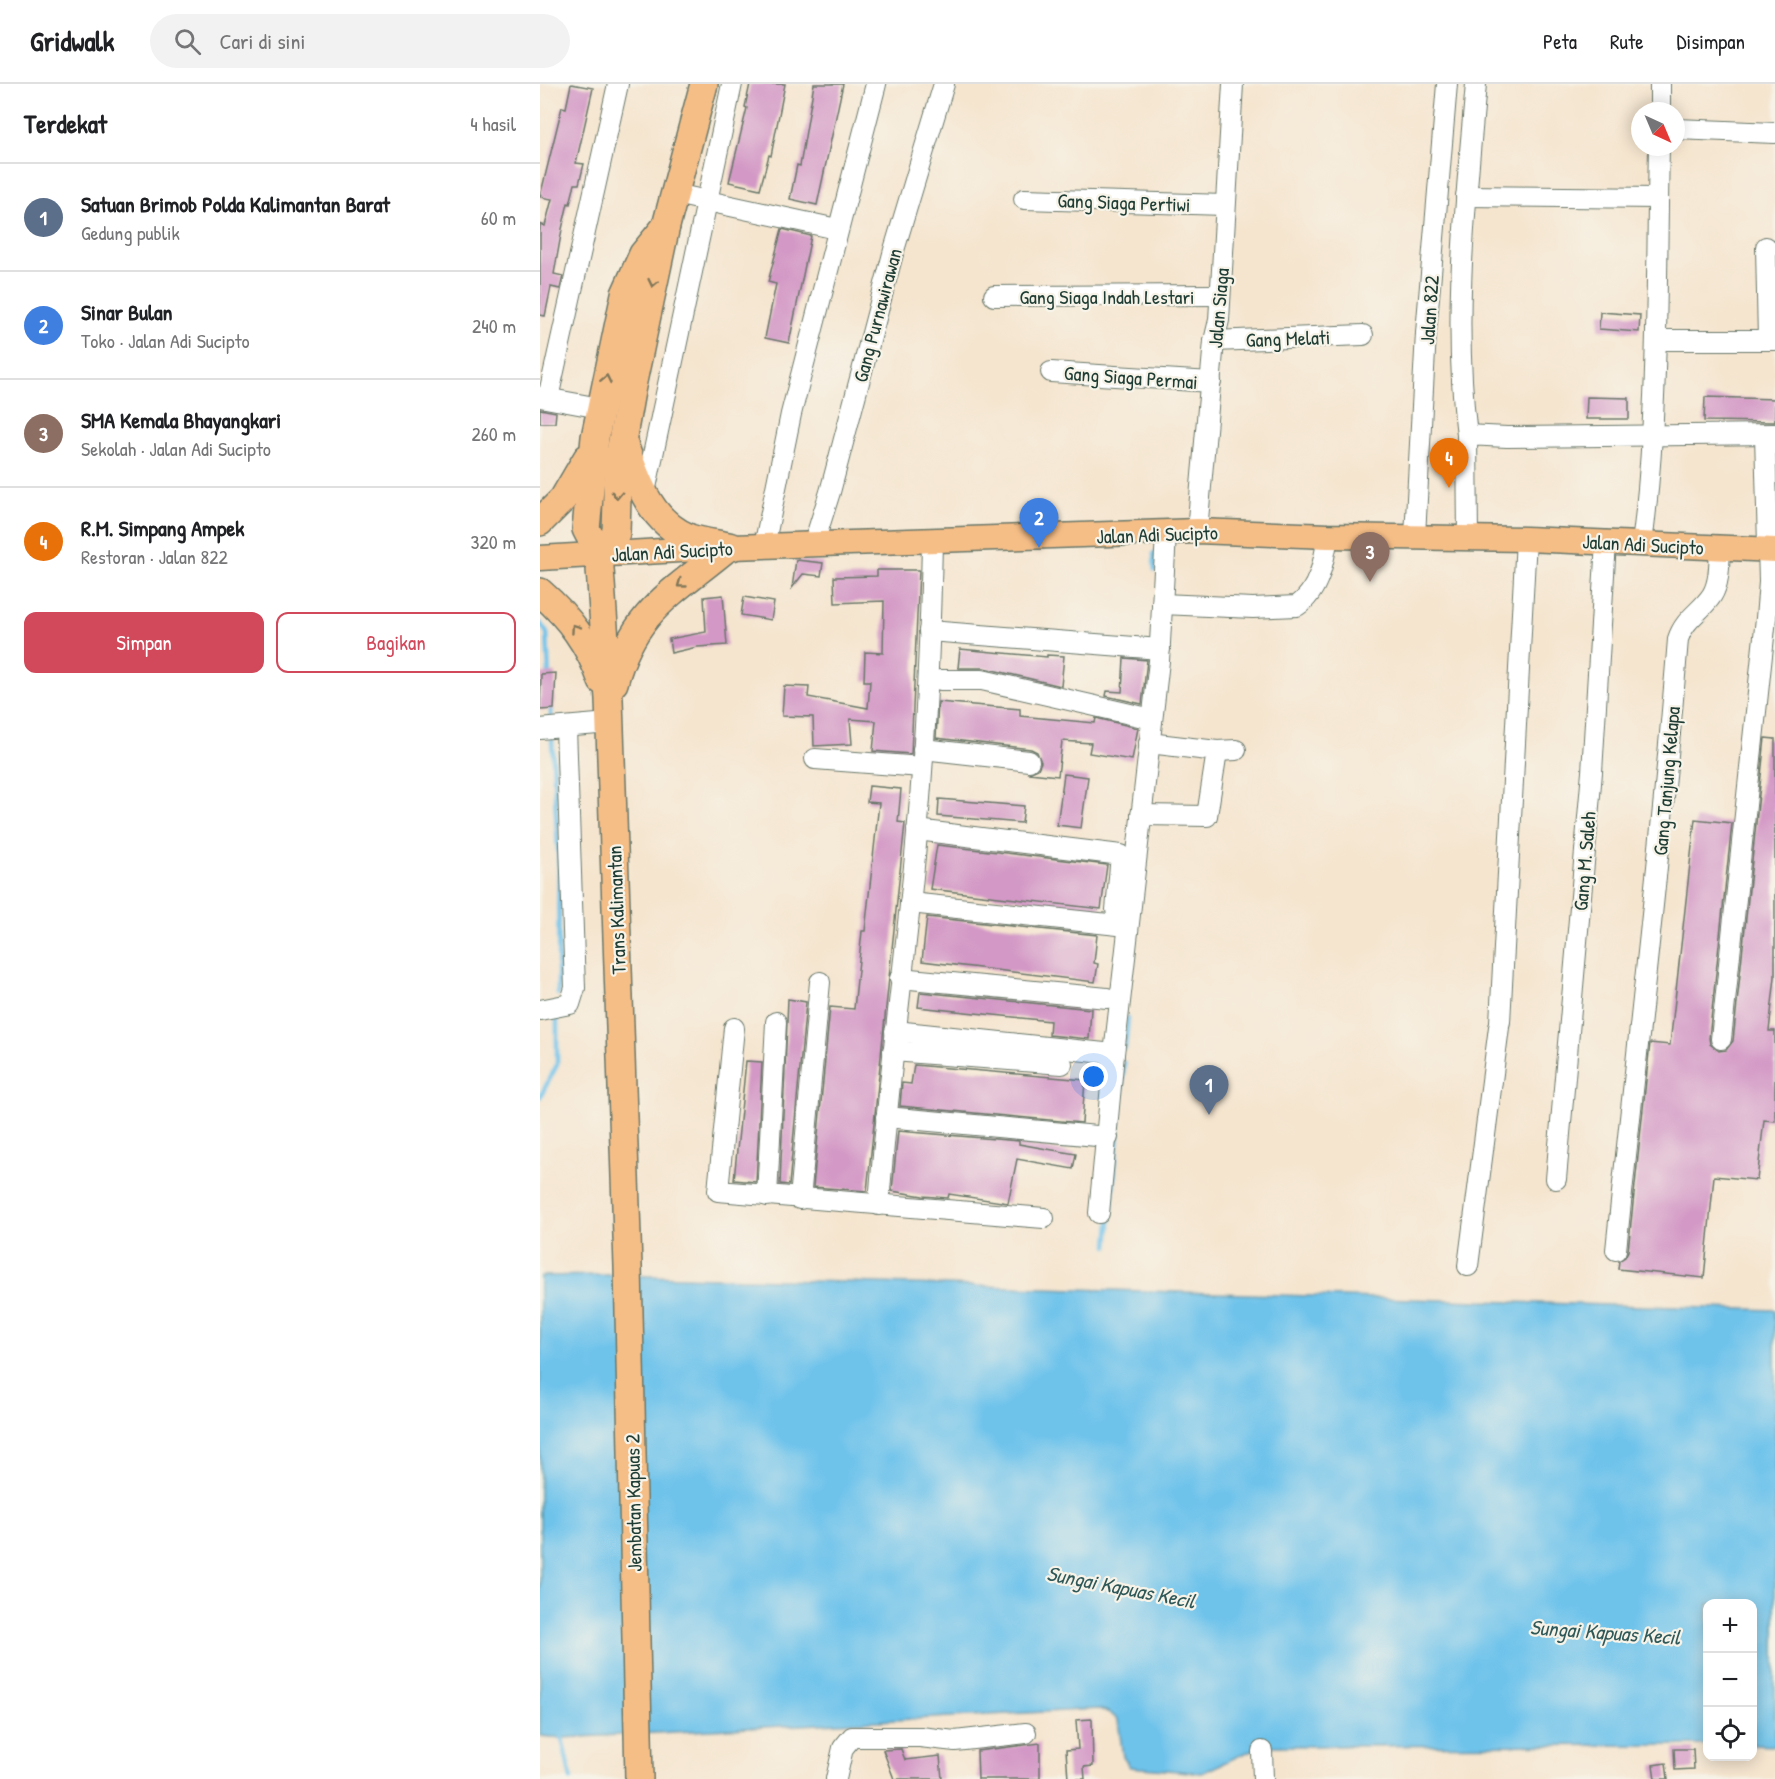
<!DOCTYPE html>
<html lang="id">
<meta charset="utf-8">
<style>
body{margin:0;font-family:"Patrick Hand",sans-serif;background:#f2f2f2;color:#202124}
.controls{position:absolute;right:18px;bottom:18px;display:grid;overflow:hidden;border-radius:12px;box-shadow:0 3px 15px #0003}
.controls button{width:54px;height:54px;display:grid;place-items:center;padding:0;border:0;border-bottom:2px solid #e0e0e0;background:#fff;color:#202124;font:30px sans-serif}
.compass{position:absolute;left:1091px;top:18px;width:54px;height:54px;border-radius:50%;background:#fff;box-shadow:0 3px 15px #0003;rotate:136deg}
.you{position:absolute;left:554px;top:993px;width:21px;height:21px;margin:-15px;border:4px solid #fff;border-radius:50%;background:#1a73e8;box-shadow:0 0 0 9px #1a73e833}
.badge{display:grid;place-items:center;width:39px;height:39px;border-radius:50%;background:#d1495b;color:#fff;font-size:20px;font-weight:700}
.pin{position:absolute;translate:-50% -50px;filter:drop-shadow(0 2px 3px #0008)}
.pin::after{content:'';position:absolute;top:32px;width:21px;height:18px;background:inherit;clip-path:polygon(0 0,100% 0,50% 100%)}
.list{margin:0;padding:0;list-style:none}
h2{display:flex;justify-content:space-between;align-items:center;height:78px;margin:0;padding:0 24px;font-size:26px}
h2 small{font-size:20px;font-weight:400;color:#757577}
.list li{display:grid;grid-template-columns:39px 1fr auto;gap:18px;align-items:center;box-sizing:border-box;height:108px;padding:0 24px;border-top:2px solid #e0e0e0}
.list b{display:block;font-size:22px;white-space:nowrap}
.list p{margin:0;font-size:20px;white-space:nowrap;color:#757577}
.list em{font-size:20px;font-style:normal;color:#757577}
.actions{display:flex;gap:12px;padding:18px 24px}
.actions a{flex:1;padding:14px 0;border:2px solid #d1495b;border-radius:12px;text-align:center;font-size:21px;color:#d1495b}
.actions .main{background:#d1495b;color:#fff}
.icon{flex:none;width:33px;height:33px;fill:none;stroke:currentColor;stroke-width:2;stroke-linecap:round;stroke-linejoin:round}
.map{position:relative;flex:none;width:1235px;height:1695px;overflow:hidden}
header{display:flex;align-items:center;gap:36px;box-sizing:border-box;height:84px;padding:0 30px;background:#fff;border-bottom:2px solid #e0e0e0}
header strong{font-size:28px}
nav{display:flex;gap:33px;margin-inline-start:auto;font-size:21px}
.search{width:420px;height:54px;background:#f2f2f2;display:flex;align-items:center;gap:15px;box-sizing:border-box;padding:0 21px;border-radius:33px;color:#757577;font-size:22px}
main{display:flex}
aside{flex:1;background:#fff}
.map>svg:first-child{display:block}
.water{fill:#6ec3eb;stroke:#468090;stroke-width:1.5}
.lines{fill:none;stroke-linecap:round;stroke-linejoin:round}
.stream{stroke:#6ec3eb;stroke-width:4.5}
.building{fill:#d398c6}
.minor-casing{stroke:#6a786a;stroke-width:22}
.major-casing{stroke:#6a786a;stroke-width:27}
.highway-casing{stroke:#6a786a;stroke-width:30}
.minor{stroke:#fff;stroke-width:20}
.major{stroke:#f6be87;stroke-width:24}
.highway{stroke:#f6be87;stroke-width:27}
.oneway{stroke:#807759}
.labels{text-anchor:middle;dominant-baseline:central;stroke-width:4.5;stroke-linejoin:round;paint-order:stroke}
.street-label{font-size:20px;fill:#1f3d34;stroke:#f7f3e8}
.water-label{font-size:21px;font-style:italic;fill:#2f5859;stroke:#f7f3e8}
</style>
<header>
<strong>Gridwalk</strong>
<div class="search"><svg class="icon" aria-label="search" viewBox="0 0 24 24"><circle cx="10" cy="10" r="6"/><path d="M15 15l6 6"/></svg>Cari di sini</div>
<nav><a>Peta</a><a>Rute</a><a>Disimpan</a></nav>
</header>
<main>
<aside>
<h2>Terdekat<small>4 hasil</small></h2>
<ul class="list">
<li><span class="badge" style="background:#5c6f8a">1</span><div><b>Satuan Brimob Polda Kalimantan Barat</b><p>Gedung publik</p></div><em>60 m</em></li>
<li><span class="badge" style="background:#3f7fe0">2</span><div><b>Sinar Bulan</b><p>Toko · Jalan Adi Sucipto</p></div><em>240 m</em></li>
<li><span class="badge" style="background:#8d6e63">3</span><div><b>SMA Kemala Bhayangkari</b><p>Sekolah · Jalan Adi Sucipto</p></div><em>260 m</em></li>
<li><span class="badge" style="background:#e8710a">4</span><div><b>R.M. Simpang Ampek</b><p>Restoran · Jalan 822</p></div><em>320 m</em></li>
</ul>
<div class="actions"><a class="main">Simpan</a><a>Bagikan</a></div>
</aside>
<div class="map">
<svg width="1235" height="1695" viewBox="0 0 1235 1695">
<rect width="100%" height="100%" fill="#f7f3e8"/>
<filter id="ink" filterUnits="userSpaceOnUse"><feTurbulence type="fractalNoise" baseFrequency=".0167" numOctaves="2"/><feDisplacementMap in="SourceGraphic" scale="12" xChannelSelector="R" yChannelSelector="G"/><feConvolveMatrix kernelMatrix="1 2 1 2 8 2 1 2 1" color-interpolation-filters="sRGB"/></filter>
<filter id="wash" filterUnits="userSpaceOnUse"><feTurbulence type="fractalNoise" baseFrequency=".008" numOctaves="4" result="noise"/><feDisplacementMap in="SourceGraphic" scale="24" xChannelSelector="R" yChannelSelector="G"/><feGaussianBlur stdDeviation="1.35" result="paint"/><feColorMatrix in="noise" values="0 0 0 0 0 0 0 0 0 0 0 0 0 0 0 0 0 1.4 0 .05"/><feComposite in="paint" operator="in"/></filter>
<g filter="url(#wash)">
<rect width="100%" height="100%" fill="#f5e5cf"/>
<polygon class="water" points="73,1191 1235,1226 1235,1662 1213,1661 1212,1520 1168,1520 1167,1661 720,1662 662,1689 590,1683 583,1673 578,1636 570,1629 559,1625 22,1654 0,1652 0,1192"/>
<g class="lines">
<g class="stream">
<polyline points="614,469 615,486"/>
<polyline points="0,539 7,549 9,594"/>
<polyline points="11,620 11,633"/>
<polyline points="12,656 19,783 18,910"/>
<polyline points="585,964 588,934"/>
<polyline points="0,1013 17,981 17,935"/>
<polyline points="568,1162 584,979"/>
<polyline points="22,1654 31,1695"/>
</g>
</g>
<g id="blocks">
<g class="building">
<polygon points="31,0 53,4 36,79 44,80 39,100 35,100 30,120 28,119 22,145 14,190 23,192 20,205 11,203 5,232 0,231 0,140 5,142 12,115 0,113 22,23 26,24"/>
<polygon points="210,0 245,0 231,72 229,71 220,105 189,98 207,24 205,23"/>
<polygon points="274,0 303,0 277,121 250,115 257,81 260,82"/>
<polygon points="242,145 271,152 249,259 225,254 236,200 228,198"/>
<polygon points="1060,228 1100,231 1099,248 1059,245"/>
<polygon points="1047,313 1089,314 1089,335 1046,335"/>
<polygon points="1165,313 1235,315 1235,338 1164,337"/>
<polygon points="0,325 16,328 15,339 0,339"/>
<polygon points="256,476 283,479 281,492 263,490 252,504"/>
<polygon points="337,486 379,486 371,670 333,667 336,637 310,635 312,660 274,662 273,633 242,632 244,602 269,603 268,613 328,624 330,597 324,597 325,568 343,569 344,517 295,519 294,493 337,492"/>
<polygon points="183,511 187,561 157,563 131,569 129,555 166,548 164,513"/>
<polygon points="204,513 234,518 231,536 201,531"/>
<polygon points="420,565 507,573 507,571 524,572 521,602 444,584 418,584"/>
<polygon points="584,574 607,576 602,620 566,612 567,607 582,608"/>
<polygon points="16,589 14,625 0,626 1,590"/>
<polygon points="398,618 480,625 480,632 555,639 556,634 598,644 592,676 549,669 551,659 522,657 518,692 489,689 498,685 501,678 497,668 491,665 396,654"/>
<polygon points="1225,654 1235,655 1235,893 1229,947 1235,947 1235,1037 1224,1036 1217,1096 1174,1092 1164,1194 1078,1185 1079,1177 1085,1173 1088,1167 1110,959 1130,961 1155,735 1192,739 1169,954 1170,960 1179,967 1186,966 1193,957"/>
<polygon points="524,690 548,693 541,744 517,741"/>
<polygon points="329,702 361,705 358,738 365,739 327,1107 273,1103 290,923 314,925 322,847 325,847 339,719 327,718"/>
<polygon points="399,715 484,722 482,739 398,732"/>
<polygon points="397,761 567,781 561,825 390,805"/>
<polygon points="387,833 557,851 554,879 558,880 555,898 382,877"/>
<polygon points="380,908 551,925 549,955 509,951 510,937 378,923"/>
<polygon points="248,915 266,918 249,1101 240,1100"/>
<polygon points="206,977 222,978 216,1098 194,1096"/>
<polygon points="374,981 545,996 542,1039 360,1022 362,999 371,1000"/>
<polygon points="358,1047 479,1057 479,1060 536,1070 533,1085 477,1075 468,1119 409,1110 408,1114 383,1112 352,1107"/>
<polygon points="552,1635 553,1682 544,1683 545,1695 528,1695 526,1666 538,1665 536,1636"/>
<polygon points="500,1659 500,1695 438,1695 437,1667"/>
<polygon points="361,1665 365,1676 400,1672 402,1695 354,1695 343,1666"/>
<polygon points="1134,1665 1153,1665 1154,1685 1135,1686"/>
<polygon points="1126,1679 1128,1695 1115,1695 1113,1681"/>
</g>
</g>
</g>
<g filter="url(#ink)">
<use href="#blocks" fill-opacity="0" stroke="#6a786a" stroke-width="1.5"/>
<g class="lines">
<g class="minor-casing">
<g id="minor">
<polyline points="1120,27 1120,0"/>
<polyline points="1136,45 1235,49"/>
<polyline points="135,110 297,145"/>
<polyline points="926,112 1118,114"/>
<polyline points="484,115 685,121"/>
<polyline points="1226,163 1228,256"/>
<polyline points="454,212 680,211"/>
<polyline points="1117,256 1235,256"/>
<polyline points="674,257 823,251"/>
<polyline points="511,288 671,298"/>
<polyline points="0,313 60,324"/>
<polyline points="8,314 78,0"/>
<path d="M927 351C912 235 926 116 936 0"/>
<polyline points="104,413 192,0"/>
<polyline points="657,447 674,257 679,236 693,0"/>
<polyline points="875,452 886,249 907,0"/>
<polyline points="928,454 927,351 967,353 1235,350"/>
<path d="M1102 460C1119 329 1116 196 1119 63"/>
<polyline points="273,462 290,408 354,166 404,0"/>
<polyline points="224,463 251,330 336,0"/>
<path d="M622 520 713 524 757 522C779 507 784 477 788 452"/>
<polyline points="389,547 620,565"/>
<polyline points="400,596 442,596 612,635"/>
<polyline points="0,645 69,639"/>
<polyline points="383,665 489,677"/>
<polyline points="677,667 696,666"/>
<polyline points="275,675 382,683"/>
<polyline points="601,731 667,732 677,667 609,659"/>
<polyline points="377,746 581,771 576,826"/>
<polyline points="370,819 578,841"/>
<polyline points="360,894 567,914"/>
<polyline points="0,926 30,920 35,904 26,644"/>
<polyline points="960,938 986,455"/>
<polyline points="194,944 178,1107 504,1134"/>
<polyline points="355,947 574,970"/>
<polyline points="1181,955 1226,534 1229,498 1225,351"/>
<polyline points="353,967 522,980"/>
<polyline points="346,1033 568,1053"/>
<polyline points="1016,1095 1052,688 1066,458"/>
<polyline points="227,1112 236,938"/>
<polyline points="260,1115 280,898"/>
<path d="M339 1121C347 1004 364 888 375 772 385 668 390 563 392 458"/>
<polyline points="559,1129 574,970 619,577 626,450"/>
<path d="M1076 1166C1097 962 1122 759 1138 555 1145 534 1161 528 1172 511 1180 498 1179 479 1180 464"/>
<polyline points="928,1182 959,943"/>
<polyline points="722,1667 723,1695"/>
<polyline points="296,1695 303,1664 312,1653 380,1653 415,1657 486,1649"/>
</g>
</g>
<g class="major-casing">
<polyline id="major" points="0,474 192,463 657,447 788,452 986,455 1235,466"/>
</g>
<g class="highway-casing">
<g id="highway">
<path d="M84 360C97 396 110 438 150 454 163 458 179 460 192 463"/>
<polyline points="0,438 23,415 47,374"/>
<polyline points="59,470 76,449 78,380 91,307 126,142 164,0"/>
<path d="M0 508C29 533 49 560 62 597"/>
<path d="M74 599C94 526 133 509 187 464"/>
<polyline points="99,1695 88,1182 69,615 59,470 46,445 55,353 85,210 103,170 126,142"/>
</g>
</g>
<use href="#minor" class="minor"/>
<use href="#major" class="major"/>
<use href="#highway" class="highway"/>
</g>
<defs><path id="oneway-chevron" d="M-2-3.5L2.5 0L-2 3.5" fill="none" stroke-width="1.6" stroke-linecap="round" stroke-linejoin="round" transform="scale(1.5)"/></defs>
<g class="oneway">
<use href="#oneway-chevron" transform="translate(113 199) rotate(102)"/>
<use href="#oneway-chevron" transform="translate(66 295) rotate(-78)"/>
<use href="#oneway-chevron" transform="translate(77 411) rotate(92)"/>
<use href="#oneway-chevron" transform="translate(141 500) rotate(144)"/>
<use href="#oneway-chevron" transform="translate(35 544) rotate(-125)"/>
</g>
</g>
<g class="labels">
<g class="street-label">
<text transform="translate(584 118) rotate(2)">Gang Siaga Pertiwi</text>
<text x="567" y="212">Gang Siaga Indah Lestari</text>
<text transform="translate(678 224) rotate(-85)">Jalan Siaga</text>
<text transform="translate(889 226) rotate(-86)">Jalan 822</text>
<text transform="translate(337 231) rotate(-75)">Gang Purnawirawan</text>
<text transform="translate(748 254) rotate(-2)">Gang Melati</text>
<text transform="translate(591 293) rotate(4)">Gang Siaga Permai</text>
<text transform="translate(617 450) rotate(-2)">Jalan Adi Sucipto</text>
<text transform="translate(1103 460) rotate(3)">Jalan Adi Sucipto</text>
<text transform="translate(132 467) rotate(-3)">Jalan Adi Sucipto</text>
<text transform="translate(1126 697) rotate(-85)">Gang Tanjung Kelapa</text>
<text transform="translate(1044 777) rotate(-85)">Gang M. Saleh</text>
<text transform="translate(76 826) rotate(-92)">Trans Kalimantan</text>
<text transform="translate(93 1419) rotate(-91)">Jembatan Kapuas 2</text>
</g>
<g class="water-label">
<text transform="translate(581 1503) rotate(11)">Sungai Kapuas Kecil</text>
<text transform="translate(1065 1548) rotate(4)">Sungai Kapuas Kecil</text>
</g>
</g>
</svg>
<div class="controls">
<button>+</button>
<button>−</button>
<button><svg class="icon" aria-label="locate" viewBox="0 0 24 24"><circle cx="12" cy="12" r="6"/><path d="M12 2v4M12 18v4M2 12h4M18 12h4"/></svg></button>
</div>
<svg class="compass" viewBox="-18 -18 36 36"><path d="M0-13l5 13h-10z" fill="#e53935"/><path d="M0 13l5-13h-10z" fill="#757577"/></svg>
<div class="you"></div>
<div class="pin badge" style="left:669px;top:1031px;background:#5c6f8a">1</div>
<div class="pin badge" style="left:499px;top:464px;background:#3f7fe0">2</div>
<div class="pin badge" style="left:830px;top:498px;background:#8d6e63">3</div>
<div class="pin badge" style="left:909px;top:404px;background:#e8710a">4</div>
</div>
</main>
